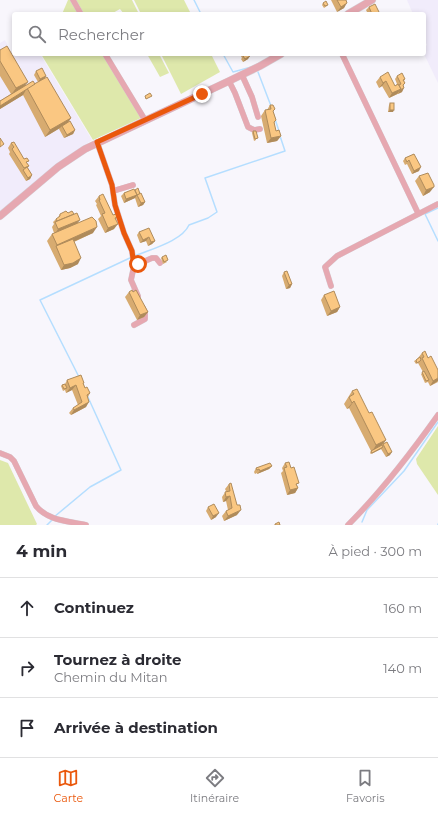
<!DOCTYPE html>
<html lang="fr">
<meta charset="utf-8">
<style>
body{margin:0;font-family:Montserrat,sans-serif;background:#f2f2f3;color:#2b2b33}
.stop{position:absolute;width:12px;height:12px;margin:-9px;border:3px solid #ea580c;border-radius:50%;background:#fff}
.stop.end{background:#ea580c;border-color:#fff;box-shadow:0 1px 4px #0008}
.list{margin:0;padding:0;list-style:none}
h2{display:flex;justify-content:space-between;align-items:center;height:52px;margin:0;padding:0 16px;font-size:17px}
h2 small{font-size:13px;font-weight:400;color:#7c7c81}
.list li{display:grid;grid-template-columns:26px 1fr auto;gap:12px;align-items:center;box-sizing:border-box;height:60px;padding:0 16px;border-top:1px solid #e1e1e2}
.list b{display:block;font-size:15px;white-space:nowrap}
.list p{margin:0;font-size:13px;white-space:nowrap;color:#7c7c81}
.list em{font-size:13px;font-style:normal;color:#7c7c81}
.icon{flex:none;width:22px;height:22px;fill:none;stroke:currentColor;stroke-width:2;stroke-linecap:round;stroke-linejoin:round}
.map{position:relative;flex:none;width:438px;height:525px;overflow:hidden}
.search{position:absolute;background:#fff;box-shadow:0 2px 6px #0003;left:12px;right:12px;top:12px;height:44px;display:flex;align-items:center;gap:10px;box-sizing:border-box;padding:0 14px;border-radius:4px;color:#7c7c81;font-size:15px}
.sheet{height:232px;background:#fff}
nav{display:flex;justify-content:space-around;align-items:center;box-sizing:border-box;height:56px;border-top:1px solid #e1e1e2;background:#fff;font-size:11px;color:#7c7c81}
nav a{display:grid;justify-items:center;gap:2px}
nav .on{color:#ea580c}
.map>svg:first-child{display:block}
.built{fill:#f1ecfb}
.green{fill:#dee8ab}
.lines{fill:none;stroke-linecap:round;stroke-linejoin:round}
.stream{stroke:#b5deff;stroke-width:1.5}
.minor-casing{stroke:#d4d2d8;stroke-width:6}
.tertiary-casing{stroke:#d4d2d8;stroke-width:8}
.minor{stroke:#e6a8b1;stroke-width:5.5}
.tertiary{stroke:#e6a8b1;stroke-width:7}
.wall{fill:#d7ab70}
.shaded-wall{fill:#af8b5b}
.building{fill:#fac782;stroke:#af8b5b}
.route{stroke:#ea580c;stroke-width:5}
</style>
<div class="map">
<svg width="438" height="525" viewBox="0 0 438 525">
<rect width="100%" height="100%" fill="#f8f6fc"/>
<g class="built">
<polygon points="407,0 438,0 438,83 424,54 424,47 427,45 424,39 424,14 413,14"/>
<polygon points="5,40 11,52 14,50 14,54 40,54 92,140 54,166 0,212 0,43"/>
</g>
<g class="green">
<polygon points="68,0 71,0 79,14 62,14"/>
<polygon points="76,0 132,0 139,14 124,14 120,9 111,14 84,14"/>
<polygon points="134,0 184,0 191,14 141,14"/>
<polygon points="41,54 103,54 141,118 93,140"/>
<polygon points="147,54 159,54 169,73 160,77"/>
<polygon points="161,54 211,54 220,72 181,94"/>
<polygon points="438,426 438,495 417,464 416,459"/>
<polygon points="0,460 8,463 37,524 36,525 0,525"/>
</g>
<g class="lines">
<g class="stream">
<polyline points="194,0 201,14"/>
<polyline points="223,54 233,72 255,66"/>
<polyline points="258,72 271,106"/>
<polyline points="272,110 279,131"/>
<polyline points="438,208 425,214 438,241"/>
<path d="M135 256C151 249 182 241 189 225L208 218 217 212 205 178 285 151 280 136"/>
<polyline points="79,377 40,300 132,257"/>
<polyline points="54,517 90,487 121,470 87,395"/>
<polyline points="362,522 367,510 404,471 438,422"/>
<polyline points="47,525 52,520"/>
<polyline points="438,525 438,524"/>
</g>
<g class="minor-casing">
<g id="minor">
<polyline points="73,0 81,14"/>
<polyline points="105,54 145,120"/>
<polyline points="342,54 418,213"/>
<polyline points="242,75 252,97 258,117"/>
<polyline points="229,81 235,93 248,127 254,130 260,129"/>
<polyline points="97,142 112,185 115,205 124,233 132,251 134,266 131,280 138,296"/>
<polyline points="113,191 133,185"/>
<polyline points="134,266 152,258 156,258 160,263"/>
<polyline points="331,286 325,267 337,256 438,204"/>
<polyline points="134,325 145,319 145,313 143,308"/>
<path d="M0 453 10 457 14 461 36 506C48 521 69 521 86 525"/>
<path d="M348 525C382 491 411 453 438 415"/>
</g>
</g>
<g class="tertiary-casing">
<g id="tertiary">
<polyline points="348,14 372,0"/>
<polyline points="0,216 58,167 85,149 229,81 260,66 281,54"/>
</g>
</g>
<use href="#minor" class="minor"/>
<use href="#tertiary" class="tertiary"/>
</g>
<g class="wall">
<polygon points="331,0 346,0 344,8 337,12"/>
<polygon points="323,3 327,6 324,8 322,5"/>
<polygon points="369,7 380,14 368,14 366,10"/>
<polygon points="0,50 24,86 35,84 71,118 68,122 75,130 73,134 64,138 59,129 60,128 45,137 23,95 0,109 0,101 11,94 0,76"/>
<polygon points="240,54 249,54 248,59 243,62 241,59 242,58"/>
<polygon points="36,71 46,76 44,79 38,82 34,75"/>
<polygon points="397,76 405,79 404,81 405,83 403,86 402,92 389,98 382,86 379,88 376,82 380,77 395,86 397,84 395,79"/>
<polygon points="390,103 393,112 388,112 389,105"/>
<polygon points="270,105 276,120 274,123 276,131 281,136 277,141 267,143 261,116 265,110 267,110"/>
<polygon points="253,131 256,140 254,141 252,133"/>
<polygon points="11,143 27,163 29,166 27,167 32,175 30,179 26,181 9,154 10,152 8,148"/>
<polygon points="414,154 419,171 412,174 407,164 405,165 403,161 405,158"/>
<polygon points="419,176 430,192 423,196 415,181"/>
<polygon points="135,190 140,194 145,202 143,205 138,207 135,198 124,203 121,196 124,193"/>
<polygon points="99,196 113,215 117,217 116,220 114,229 105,233 98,219 101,216 96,205 97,204 95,201"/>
<polygon points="68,213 77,223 93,233 74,242 78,264 70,268 61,270 47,241 52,234 54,233 52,227 54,224 53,222 56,219 58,218 60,214"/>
<polygon points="139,232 155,241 152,244 148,246 146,241 140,243 137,235"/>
<polygon points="162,257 167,262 163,264 161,258"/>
<polygon points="284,272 292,284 290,288 286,289 282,276"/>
<polygon points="129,292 148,312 144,317 137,320 125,297"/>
<polygon points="324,295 340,307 337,312 327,316 321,300"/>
<polygon points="422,353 438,382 430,386 428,382 425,383 421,374 423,372 418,363 416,364 414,361 416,360 418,358"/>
<polygon points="67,380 83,384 85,388 90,393 88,397 86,407 71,415 69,413 73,408 78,405 72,390 66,393 65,390 63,391 61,386 62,385 65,384"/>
<polygon points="352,391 369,413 386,440 384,443 390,455 386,457 381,449 371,454 370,453 371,451 349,408 347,409 344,404"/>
<polygon points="285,463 291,468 298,488 295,493 287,495 281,473 283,471 282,468"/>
<polygon points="272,466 269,469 257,474 257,473 255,474 254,472 256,468"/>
<polygon points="229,484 237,515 224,521 222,516 226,511 228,510 226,501 223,502 222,497 226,491 225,489"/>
<polygon points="208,507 216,517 211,520 206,511"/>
</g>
<g class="shaded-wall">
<polygon points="347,3 344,8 337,12 341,7"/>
<polygon points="250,56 248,59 243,62 245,59"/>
<polygon points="46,76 44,79 38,82 40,79"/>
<polygon points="386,81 382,86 379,88 383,83"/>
<polygon points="28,82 23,88 11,95 16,88"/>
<polygon points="404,88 402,92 398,94 400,90"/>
<polygon points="401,89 397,94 389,98 392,93"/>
<polygon points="26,90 23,95 0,109 0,106"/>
<polygon points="390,110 394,110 393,112 388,112"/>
<polygon points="71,118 67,124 62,126 60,128 45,137 50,130"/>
<polygon points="75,130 73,134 64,138 67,135"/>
<polygon points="281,136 277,141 267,143 271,138"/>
<polygon points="421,167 419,171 412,174 414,171"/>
<polygon points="32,175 30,179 26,181 28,178"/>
<polygon points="434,187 430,192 423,196 426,190"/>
<polygon points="137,195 135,198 124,203 126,199"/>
<polygon points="145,202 143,205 138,207 141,203"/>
<polygon points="80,220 76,225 55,234 58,229"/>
<polygon points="118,224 114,229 105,233 108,228"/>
<polygon points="97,227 93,233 57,249 56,246 57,245"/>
<polygon points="149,237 146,241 140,243 143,240"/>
<polygon points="155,241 152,244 148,246 151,242"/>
<polygon points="81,258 78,264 70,268 61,270 64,265"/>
<polygon points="292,284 290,288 286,289 289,285"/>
<polygon points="340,307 337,312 327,316 331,311"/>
<polygon points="148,312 144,317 137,320 140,315"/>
<polygon points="438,378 438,381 430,386 433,381"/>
<polygon points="76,385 72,390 66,393 70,388"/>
<polygon points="354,401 349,408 347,409 352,403"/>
<polygon points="89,402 86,407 71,415 74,410"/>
<polygon points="386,440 380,447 372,452 376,445"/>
<polygon points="383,447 381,449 371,454 372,453"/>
<polygon points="392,452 390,455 386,457 388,454"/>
<polygon points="272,466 269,469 257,474 260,471"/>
<polygon points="298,488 295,493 287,495 290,490"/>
<polygon points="230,496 226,501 223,502 226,497"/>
<polygon points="241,510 237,515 224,521 228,516"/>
<polygon points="219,513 216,517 211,520 213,516"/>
</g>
<g class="building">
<polygon points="337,0 346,0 347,3 341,7"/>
<polygon points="326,1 328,5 325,6 323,3"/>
<polygon points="375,4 380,14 372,14 369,7"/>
<polygon points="7,46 28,82 16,88 0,61 0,50"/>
<polygon points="244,54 249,54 250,56 245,59 243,56 245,55"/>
<polygon points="42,68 46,76 40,79 36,71"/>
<polygon points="388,72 395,86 398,84 401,89 392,93 386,81 383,83 380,77"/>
<polygon points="402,73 405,79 403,80 405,83 403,85 404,88 400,90 400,89 401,89 399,85 401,84 397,76"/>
<polygon points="47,77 71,118 50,130 27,88"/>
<polygon points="33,81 35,84 0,106 0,101"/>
<polygon points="150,93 152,96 146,99 145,96"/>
<rect x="390" y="103" width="4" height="7"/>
<polygon points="270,105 273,105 275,109 273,111 276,120 274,122 276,131 279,130 281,136 271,138 265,110 271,109"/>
<polygon points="70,121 75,130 67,135 62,126"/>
<polygon points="253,131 256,131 258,138 255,139"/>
<polygon points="0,138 4,144 0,147"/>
<polygon points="14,142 24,159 27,158 29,161 26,162 29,166 24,168 12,149 14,147 11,143"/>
<polygon points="414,154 421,167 414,171 409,160 407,162 405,158"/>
<polygon points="27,167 32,175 28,178 23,170"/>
<polygon points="428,173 434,185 434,187 426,190 419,176"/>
<polygon points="138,188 140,194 137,195 136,196 137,195 135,190"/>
<polygon points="134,189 137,195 126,199 124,193"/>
<polygon points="141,193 145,202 141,203 137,195"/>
<polygon points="103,194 113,215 116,214 117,217 115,218 118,224 108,228 102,214 105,213 99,200 100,200 99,196"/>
<polygon points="66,211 68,213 72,211 74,214 57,221 56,219 60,216 60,214"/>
<polygon points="77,213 80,220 58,229 55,222"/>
<polygon points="92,217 96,221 97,227 57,245 52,234"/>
<polygon points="149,228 155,241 151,242 149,237 143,240 139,232"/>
<polygon points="73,239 81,258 73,263 64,265 56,246"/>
<polygon points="166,255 168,260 164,262 162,257"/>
<polygon points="287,271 292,284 289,285 284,272"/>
<polygon points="132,290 133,292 136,290 148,312 140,315 129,292"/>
<polygon points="334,291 340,307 331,311 324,295"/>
<polygon points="425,351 428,358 431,356 438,370 438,378 433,381 422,358 424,357 422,353"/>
<polygon points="420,357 421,360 420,361 417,363 416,360"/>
<polygon points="424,371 429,380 426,381 422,372"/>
<polygon points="81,375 84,383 83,383 85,388 87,387 90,393 87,395 89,402 74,410 73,408 82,402 76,385 70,388 67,380"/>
<polygon points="65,384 67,388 64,389 62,385"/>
<polygon points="357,389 369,413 372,412 386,440 376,445 354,401 352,403 349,397 354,394 352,391"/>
<polygon points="387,442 392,452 388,454 383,444"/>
<polygon points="382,445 383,447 372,453 371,451"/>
<polygon points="289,462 291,468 294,467 299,483 296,484 298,488 290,490 284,468 287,467 285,463"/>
<polygon points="270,463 272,466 260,471 259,469 257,470 256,468"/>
<polygon points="231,483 237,505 240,505 241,510 228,516 226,511 232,508 230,496 226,497 225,492 230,491 229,484"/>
<polygon points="214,504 219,513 213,516 208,507"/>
<polygon points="279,522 280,525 275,525 275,524"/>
</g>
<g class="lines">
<polyline class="route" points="138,264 134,266 132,251 124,233 115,205 112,185 97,142 202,94"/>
</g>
</svg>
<div class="stop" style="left:138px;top:264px"></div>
<div class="stop end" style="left:202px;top:94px"></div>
<div class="search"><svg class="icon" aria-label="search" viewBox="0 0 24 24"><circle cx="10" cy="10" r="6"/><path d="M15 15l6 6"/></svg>Rechercher</div>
</div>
<section class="sheet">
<h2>4 min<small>À pied · 300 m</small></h2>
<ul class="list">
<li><svg class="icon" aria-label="ahead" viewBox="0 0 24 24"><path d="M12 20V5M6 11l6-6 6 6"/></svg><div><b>Continuez</b></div><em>160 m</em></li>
<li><svg class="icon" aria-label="right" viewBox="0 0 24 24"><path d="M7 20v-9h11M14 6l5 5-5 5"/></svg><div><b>Tournez à droite</b><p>Chemin du Mitan</p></div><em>140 m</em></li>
<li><svg class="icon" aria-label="arrive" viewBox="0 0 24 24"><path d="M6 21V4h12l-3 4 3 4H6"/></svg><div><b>Arrivée à destination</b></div></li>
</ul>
</section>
<nav>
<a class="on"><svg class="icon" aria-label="map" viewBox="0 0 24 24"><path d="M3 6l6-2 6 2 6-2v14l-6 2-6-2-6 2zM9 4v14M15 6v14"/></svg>Carte</a>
<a><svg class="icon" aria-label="directions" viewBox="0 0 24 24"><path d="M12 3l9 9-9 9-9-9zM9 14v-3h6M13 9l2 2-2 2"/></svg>Itinéraire</a>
<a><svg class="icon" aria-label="saved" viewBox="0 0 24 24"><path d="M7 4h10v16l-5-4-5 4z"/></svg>Favoris</a>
</nav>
